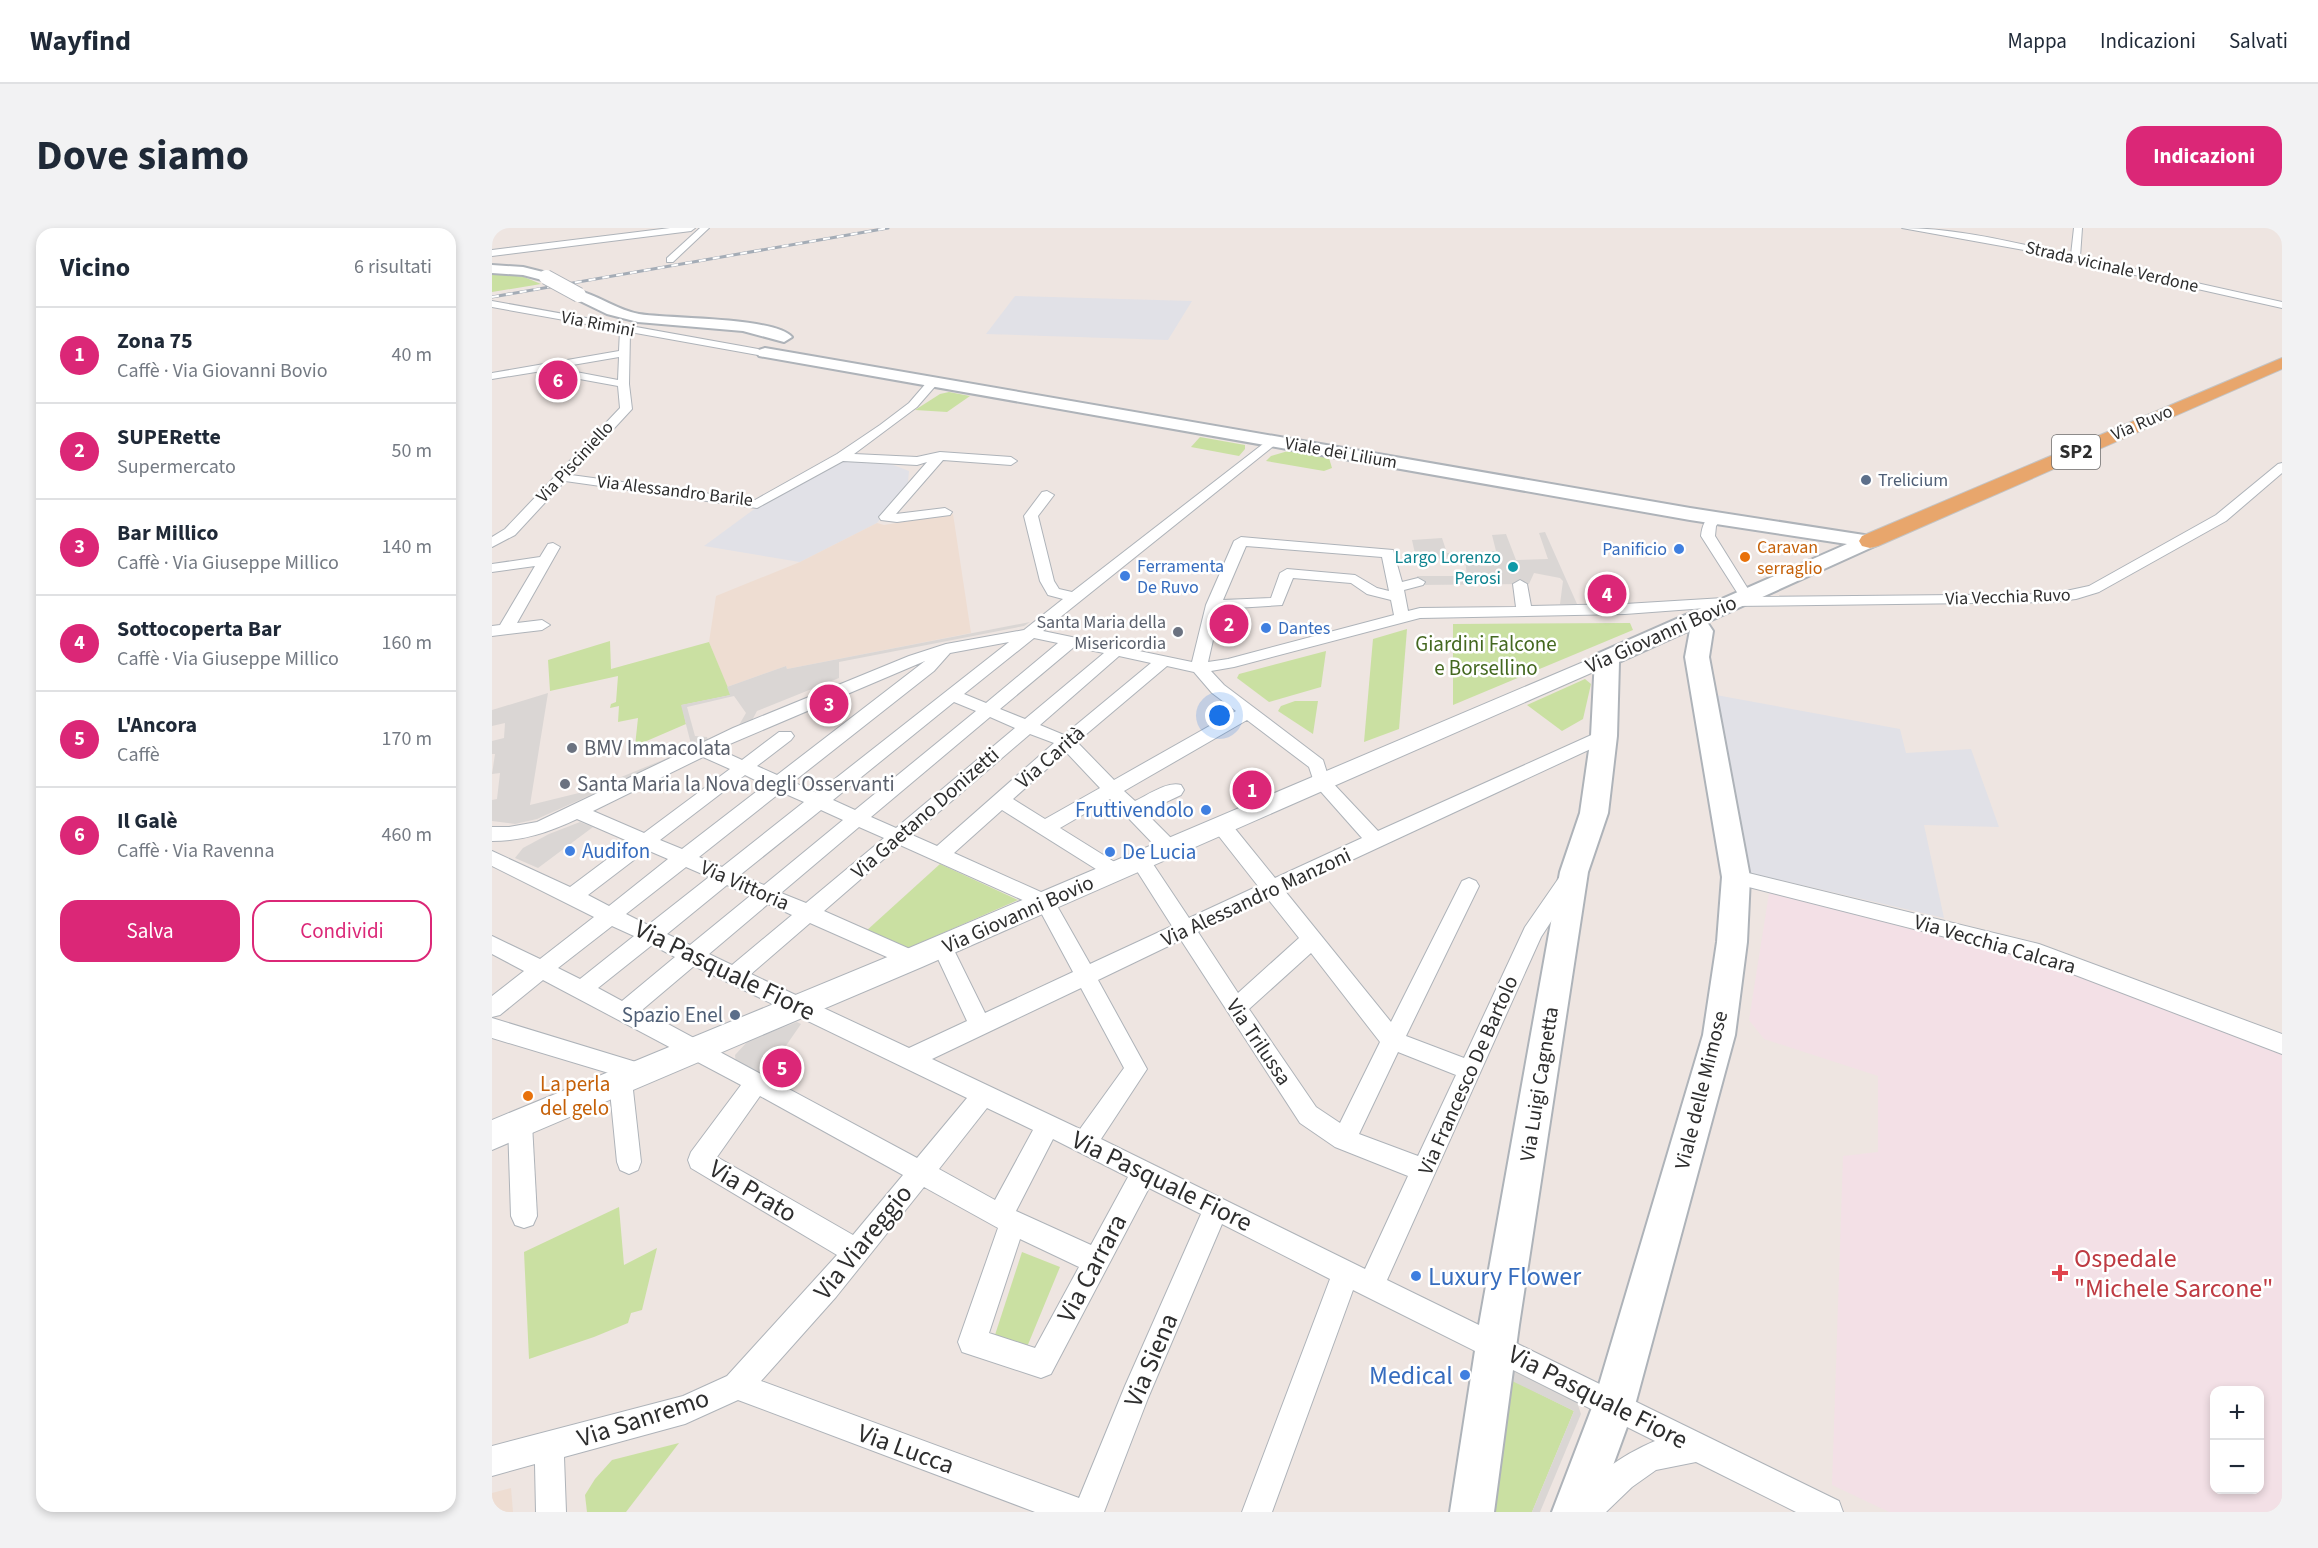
<!DOCTYPE html>
<html lang="it">
<meta charset="utf-8">
<style>
body{margin:0;font-family:"Source Sans 3",sans-serif;background:#f2f2f3;color:#1f2937}
.controls{position:absolute;right:18px;bottom:18px;display:grid;overflow:hidden;border-radius:12px;box-shadow:0 3px 9px #0003}
.controls button{width:54px;height:54px;display:grid;place-items:center;padding:0;border:0;border-bottom:2px solid #e0e1e3;background:#fff;color:#1f2937;font:30px sans-serif}
.you{position:absolute;left:728px;top:488px;width:21px;height:21px;margin:-15px;border:4px solid #fff;border-radius:50%;background:#1a73e8;box-shadow:0 0 0 9px #1a73e833}
.badge{display:grid;place-items:center;width:39px;height:39px;border-radius:50%;background:#db2777;color:#fff;font-size:20px;font-weight:700}
.pin{position:absolute;translate:-50% -50%;border:3px solid #fff;box-shadow:0 2px 6px #0006}
.list{margin:0;padding:0;list-style:none}
h2{display:flex;justify-content:space-between;align-items:center;height:78px;margin:0;padding:0 24px;font-size:26px}
h2 small{font-size:20px;font-weight:400;color:#747a83}
.list li{display:grid;grid-template-columns:39px 1fr auto;gap:18px;align-items:center;box-sizing:border-box;height:96px;padding:0 24px;border-top:2px solid #e0e1e3}
.list b{display:block;font-size:22px;white-space:nowrap}
.list p{margin:0;font-size:20px;white-space:nowrap;color:#747a83}
.list em{font-size:20px;font-style:normal;color:#747a83}
.actions{display:flex;gap:12px;padding:18px 24px}
.actions a{flex:1;padding:14px 0;border:2px solid #db2777;border-radius:18px;text-align:center;font-size:21px;color:#db2777}
.actions .main{background:#db2777;color:#fff}
.map{position:relative;flex:none;width:1790px;height:1284px;overflow:hidden;border-radius:18px}
header{display:flex;align-items:center;gap:36px;box-sizing:border-box;height:84px;padding:0 30px;background:#fff;border-bottom:2px solid #e0e1e3}
header strong{font-size:28px}
nav{display:flex;gap:33px;margin-inline-start:auto;font-size:21px}
.intro{display:flex;align-items:center;justify-content:space-between;box-sizing:border-box;height:144px;padding:0 36px}
h1{margin:0;font-size:42px}
.button{padding:15px 27px;border-radius:18px;background:#db2777;color:#fff;font-size:21px;font-weight:700}
main{display:flex;gap:36px;padding:0 36px}
aside{flex:1;background:#fff;border-radius:18px;box-shadow:0 3px 9px #0003}
.map>svg:first-child{display:block}
.industrial{fill:#e1e1e7}
.education{fill:#eeddd2}
.medical{fill:#f3e0e6;fill-rule:evenodd}
.green{fill:#cae0a2}
.plaza{fill:#dad6d4}
.lines{fill:none;stroke-linecap:round;stroke-linejoin:round}
.minor-casing{stroke:#aeb3b9;stroke-width:2}
.tertiary-casing{stroke:#aeb3b9;stroke-width:2}
.secondary-casing{stroke:#aeb3b9;stroke-width:4}
.primary-casing{stroke:#c4c4c4;stroke-width:2}
.minor{fill:#fff;fill-rule:evenodd}
.tertiary{fill:#fff;fill-rule:evenodd}
.secondary{fill:#fff;fill-rule:evenodd}
.primary{fill:#e8a66c;fill-rule:evenodd}
.rail-casing{stroke:#a4acb6;stroke-width:3}
.rail{stroke:#fff;stroke-width:2;stroke-dasharray:7;stroke-linecap:butt}
.secondary-bridge-casing{stroke:#aeb3b9;stroke-width:16;stroke-linecap:butt}
.secondary-bridge{stroke:#fff;stroke-width:14}
.service-dot{fill:#5c6f8a;stroke:#fff;stroke-width:2}
.shop-dot{fill:#3f7fe0;stroke:#fff;stroke-width:2}
.food-dot{fill:#e8710a;stroke:#fff;stroke-width:2}
.culture-dot{fill:#0f9aa8;stroke:#fff;stroke-width:2}
.worship-dot{fill:#6b7280;stroke:#fff;stroke-width:2}
.health-dot{fill:#e0444e;stroke:#fff;stroke-width:2}
.labels{text-anchor:middle;dominant-baseline:central;stroke-width:5;stroke-linejoin:round;paint-order:stroke}
.far-street-label{font-size:18px;fill:#2e2e2e;stroke:#fff}
.far-service-label{font-size:18px;fill:#4e5e75;stroke:#fff;text-anchor:start}
.far-food-label{font-size:18px;fill:#c56008;stroke:#fff;text-anchor:start}
.far-shop-label{font-size:18px;fill:#366cbe;stroke:#fff;text-anchor:start}
.far-culture-label{font-size:18px;fill:#0d838f;stroke:#fff;text-anchor:end}
.far-worship-label{font-size:18px;fill:#5b616d;stroke:#fff;text-anchor:end}
.shield{fill:#fff;stroke:#6d6d6d;stroke-width:1.5}
.shield-label{font-size:20px;font-weight:bold;fill:#2e2e2e}
.street-label{font-size:21px;fill:#2e2e2e;stroke:#fff}
.park-label{font-size:21px;fill:#446820;stroke:#fff}
.worship-label{font-size:21px;fill:#5b616d;stroke:#fff;text-anchor:start}
.shop-label{font-size:21px;fill:#366cbe;stroke:#fff;text-anchor:start}
.service-label{font-size:21px;fill:#4e5e75;stroke:#fff;text-anchor:end}
.food-label{font-size:21px;fill:#c56008;stroke:#fff;text-anchor:start}
.near-street-label{font-size:26px;fill:#2e2e2e;stroke:#fff}
.near-health-label{font-size:26px;fill:#be3a42;stroke:#fff;text-anchor:start}
.near-shop-label{font-size:26px;fill:#366cbe;stroke:#fff;text-anchor:start}
</style>
<header>
<strong>Wayfind</strong>
<nav><a>Mappa</a><a>Indicazioni</a><a>Salvati</a></nav>
</header>
<div class="intro"><h1>Dove siamo</h1><a class="button">Indicazioni</a></div>
<main>
<aside>
<h2>Vicino<small>6 risultati</small></h2>
<ul class="list">
<li><span class="badge">1</span><div><b>Zona 75</b><p>Caffè · Via Giovanni Bovio</p></div><em>40 m</em></li>
<li><span class="badge">2</span><div><b>SUPERette</b><p>Supermercato</p></div><em>50 m</em></li>
<li><span class="badge">3</span><div><b>Bar Millico</b><p>Caffè · Via Giuseppe Millico</p></div><em>140 m</em></li>
<li><span class="badge">4</span><div><b>Sottocoperta Bar</b><p>Caffè · Via Giuseppe Millico</p></div><em>160 m</em></li>
<li><span class="badge">5</span><div><b>L'Ancora</b><p>Caffè</p></div><em>170 m</em></li>
<li><span class="badge">6</span><div><b>Il Galè</b><p>Caffè · Via Ravenna</p></div><em>460 m</em></li>
</ul>
<div class="actions"><a class="main">Salva</a><a>Condividi</a></div>
</aside>
<div class="map">
<svg width="1790" height="1284" viewBox="0 0 1790 1284">
<rect width="100%" height="100%" fill="#eee5e1"/>
<g class="industrial">
<polygon points="523,68 700,73 676,112 494,106"/>
<polygon points="349,233 396,235 417,243 416,254 385,295 308,334 212,318 261,282"/>
<polygon points="1224,467 1408,501 1414,525 1479,521 1507,599 1432,597 1452,690 1258,645"/>
</g>
<g class="education">
<polygon points="461,286 479,405 295,441 294,438 235,459 217,414 224,368 308,334 385,295 392,297"/>
<polygon points="19,1260 21,1284 0,1284 0,1265"/>
</g>
<path class="medical" d="M1277 665 1544 732 1790 825V1284H1397L1340 1257 1351 928 1386 924V848L1272 811 1257 792ZM1722 1162H1768V1262H1722Z"/>
<g class="green">
<polygon points="0,45 32,49 49,56 0,64"/>
<polygon points="457,164 478,168 455,184 423,182 448,166"/>
<polygon points="708,209 753,217 753,221 747,228 699,219"/>
<polygon points="796,223 837,230 840,240 832,243 774,233 779,228"/>
<polygon points="1138,395 1141,402 961,477 961,396"/>
<polygon points="915,401 907,501 872,514 881,411"/>
<polygon points="118,413 119,441 217,414 239,467 190,477 194,496 143,518 146,490 126,494 127,478 118,480 119,476 124,474 126,448 58,463 56,432"/>
<polygon points="834,423 829,459 777,474 745,450 747,446"/>
<polygon points="1093,451 1099,456 1091,491 1070,503 1035,477"/>
<polygon points="803,473 826,473 821,506 786,483 789,478"/>
<polygon points="448,636 526,672 412,722 373,704"/>
<polygon points="127,979 132,1037 165,1020 150,1082 139,1085 136,1095 102,1109 37,1131 32,1024"/>
<polygon points="530,1024 568,1039 535,1119 502,1110"/>
<polygon points="1020,1152 1082,1183 1040,1284 1003,1284"/>
<polygon points="187,1215 134,1284 95,1284 93,1267 103,1251 120,1232"/>
</g>
<g class="plaza">
<polygon points="1053,304 1085,376 1068,376 1071,353 1068,350 1042,345 1037,356 926,357 925,348 975,348 973,331 924,330 920,312 950,310 955,325 1004,323 1000,307 1014,306 1024,332 1056,331 1047,305"/>
<polygon points="538,394 532,398 347,434 347,450 265,483 258,496 247,497 254,485 242,468 195,479 203,508 215,509 217,514 45,591 23,596 0,593 0,572 5,571 8,545 0,546 3,526 0,526 0,513 12,510 13,495 0,498 0,482 56,465 38,577 95,563 200,520 189,477 238,467 235,459 294,438 295,441"/>
<polygon points="88,594 101,599 46,640 23,630 31,620 57,606"/>
<polygon points="305,794 309,796 273,848 244,837 243,827 256,813"/>
<polygon points="1021,1143 1085,1174 1089,1186 1048,1284 1040,1284 1082,1183 1020,1153 1003,1284 995,1284"/>
</g>
<g class="lines">
<g class="minor-casing">
<g id="minor">
<polygon points="178,0 203,0 199,3 0,28 0,22"/>
<polygon points="208,0 217,0 181,34 175,34 175,30"/>
<path d="M1410 0C1466 0 1524 15 1579 27L1582 0H1590L1588 29 1790 74V80L1532 22Z"/>
<path d="M0 73 266 121 271 124 266 127 138 104 137 156 140 181 79 247 263 272 345 226 388 197 417 175 436 153 440 152 446 155 425 179 362 226 425 229 448 224 519 229 525 233 519 237 451 232 404 286 453 280 460 284 458 287 405 294 389 292 387 289 435 234 425 237 351 233 265 280 73 253 23 307 0 319V309L13 301 128 180 126 158 60 146 56 145V142L0 151V145L127 123 128 102 0 79ZM127 129 126 152 63 140Z"/>
<path d="M780 209 786 213 784 216 551 403 700 434 714 377 742 313 749 309 901 322 910 354 926 350 933 354 931 357 912 362 916 383 928 380 1024 379 1021 356 1028 352 1035 356 1039 378 1133 376 1248 369 1209 308C1210 299 1213 288 1223 286L1230 290 1224 298 1223 308 1261 369 1560 366 1597 358 1724 287 1786 236 1790 235V245L1734 293 1607 364 1584 371 1560 374 1241 378 1133 386 928 390 742 439 719 443 732 457 831 532 837 551 886 603 1106 504H1118L1121 508 1118 512 793 663 899 794 970 653 977 650 984 653 987 658 914 808 972 830 1033 699 1071 644 1078 642 1085 644 1088 649 1049 709 895 1052 1347 1273 1351 1284H1304L1204 1234 1164 1242 1140 1259 1114 1284H1078C1091 1252 1132 1226 1163 1213L861 1062 780 1284H750L838 1051 730 996 656 1170 612 1284H543L246 1172 193 1196 72 1229 74 1284H44L43 1236 0 1248V1218L191 1168 235 1148 345 1027 199 940 196 932 199 924 249 857 51 752 8 787 0 789V768L32 743 0 726V708L48 731 102 689 0 638V623L78 659 138 614 85 591C57 604 32 613 0 613V599H17L45 594 241 500 417 428 454 416 532 402 571 371 556 367 548 353 532 288 550 264 555 263 562 267 546 288 562 353 567 361 580 364ZM754 318 890 329 897 363 885 360 863 347 795 341 788 345 779 370 731 372ZM801 350 859 355 875 366 899 372 902 387 736 431 716 434 728 381 790 377ZM542 410 566 415 494 475 472 466ZM517 414 325 565 301 554 442 443 458 425ZM582 419 612 425 533 491 508 481ZM627 428 659 435 572 507 548 497ZM433 433 285 547 265 538 299 512 302 508 299 504H287L250 532 226 521ZM675 438 702 444 720 465 744 483 622 552 585 514ZM462 474 484 483 363 582 341 572ZM498 489 523 500 404 600 379 589ZM755 492 817 539 823 557 870 610 783 650 736 592 729 590 722 592 720 597 722 602 766 658 697 690 655 627 648 625 641 627 638 632 680 698 598 736 560 669 462 625 510 582 615 648 622 650 629 648 632 643 629 638 568 600 618 571 670 625 677 627 684 625 687 620 684 615 653 584 689 567 692 562 689 557C675 553 656 567 643 573L632 563ZM538 506 562 515 445 618 420 607ZM574 524 608 560 553 591 521 571ZM211 529 238 541 152 605 101 583ZM253 547 273 557 190 621 168 612ZM289 564 312 574 230 639 207 629ZM329 582 351 592 272 657 248 647ZM367 599 392 610 314 675 289 665ZM408 617 546 679 581 744 493 785 457 712 450 710 443 712 440 718 475 793 417 820 259 746 318 695 413 737 420 740 427 737 431 731 427 725 332 683ZM155 622 176 631 117 678 96 667ZM194 639 217 649 156 697 134 686ZM235 657 258 668 198 717 175 706ZM776 671 807 710 746 765 706 704ZM276 676 300 687 240 737 217 726ZM120 698 142 708 88 751 66 740ZM689 712 808 895 843 919 916 948 873 1041 609 911 655 841 606 752ZM160 717 183 729 130 773 106 760ZM819 725 888 814 848 895 824 879 757 781ZM202 738 475 870 425 930 150 782ZM589 760 632 840 588 901 440 831ZM906 824 964 847 926 928 867 906ZM268 868 411 947 361 1007 225 929ZM495 880 541 902 503 972 447 941ZM561 911 636 949 599 1017 524 983ZM432 959 506 1000 466 1114 470 1124 549 1150 559 1146 657 960 709 986 633 1158 587 1270 269 1153 344 1069ZM528 1011 587 1039 543 1120 497 1105Z"/>
<polygon points="61,315 68,319 25,395 50,392 58,397 50,402 0,408 0,398 8,397 43,338 0,344 0,336 48,329 56,316"/>
<polygon points="1244,642 1547,716 1790,806 1790,826 1544,732 1237,654 1234,649 1237,644"/>
<polygon points="0,790 157,838 160,845 157,852 149,855 140,853 149,934 146,942 137,946 128,942 125,934 117,853 120,846 0,810"/>
<polygon points="28,885 36,888 40,896 45,988 41,997 32,1000 23,997 19,988 16,896 20,888"/>
</g>
</g>
<g class="tertiary-casing">
<polygon id="tertiary" points="1115,424 1122,425 1125,430 1122,435 430,739 0,922 0,892 410,723"/>
</g>
<g class="secondary-casing">
<g id="secondary">
<polygon points="0,37 31,39 59,46 61,49 54,53 31,47 0,45"/>
<path d="M87 63C108 68 125 82 147 86 177 91 283 89 300 109L292 114 251 103 146 94 115 86 82 70 80 67 82 64Z"/>
<polygon points="273,120 1198,280 1385,309 1388,313 1385,317 1215,394 1221,403 1217,429 1258,649 1255,714 1243,807 1143,1177 1104,1284 1060,1284 1101,1177 1211,807 1225,714 1230,649 1193,429 1198,402 1127,434 1125,508 1116,585 1096,644 1027,1097 1002,1284 958,1284 987,1097 1068,644 1088,585 1099,508 1103,430 1107,425 1355,316 1198,292 267,128 265,125 267,122"/>
</g>
</g>
<g class="primary-casing">
<polygon id="primary" points="1790,130 1790,141 1386,318 1378,320 1370,318 1367,313 1370,308"/>
</g>
<use href="#minor" class="minor"/>
<use href="#tertiary" class="tertiary"/>
<use href="#secondary" class="secondary"/>
<use href="#primary" class="primary"/>
<g class="rail-casing">
<polyline id="rail" points="0,69 396,0"/>
</g>
<use href="#rail" class="rail"/>
<g class="secondary-bridge-casing">
<polyline id="secondary-bridge" points="54,49 87,67"/>
</g>
<use href="#secondary-bridge" class="secondary-bridge"/>
</g>
<g class="service-dot">
<circle cx="1374" cy="252" r="6"/>
<circle cx="243" cy="787" r="6"/>
</g>
<g class="shop-dot">
<circle cx="1187" cy="321" r="6"/>
<circle cx="633" cy="348" r="6"/>
<circle cx="774" cy="400" r="6"/>
<circle cx="714" cy="582" r="6"/>
<circle cx="78" cy="623" r="6"/>
<circle cx="618" cy="624" r="6"/>
<circle cx="924" cy="1048" r="6"/>
<circle cx="973" cy="1147" r="6"/>
</g>
<g class="food-dot">
<circle cx="1253" cy="329" r="6"/>
<circle cx="36" cy="868" r="6"/>
</g>
<circle class="culture-dot" cx="1021" cy="339" r="6"/>
<g class="worship-dot">
<circle cx="686" cy="404" r="6"/>
<circle cx="80" cy="520" r="6"/>
<circle cx="73" cy="556" r="6"/>
</g>
<path class="health-dot" d="M1565 1036h6v6h6v6h-6v6h-6v-6h-6v-6h6z"/>
<g class="labels">
<g class="far-street-label">
<text transform="translate(1620 39) rotate(13)">Strada vicinale Verdone</text>
<text transform="translate(106 96) rotate(11)">Via Rimini</text>
<text transform="translate(1650 195) rotate(-23)">Via Ruvo</text>
<text transform="translate(849 225) rotate(10)">Viale dei Lilium</text>
<text transform="translate(83 234) rotate(-47)">Via Pisciniello</text>
<text transform="translate(183 263) rotate(7)">Via Alessandro Barile</text>
<text transform="translate(1516 369) rotate(-2)">Via Vecchia Ruvo</text>
</g>
<g class="far-service-label">
<text x="1386" y="252">Trelicium</text>
</g>
<g class="far-food-label">
<text x="1265" y="319">Caravan<tspan x="1265" dy="21">serraglio</tspan></text>
</g>
<g class="far-shop-label">
<text x="1175" y="321" text-anchor="end">Panificio</text>
<text x="645" y="338">Ferramenta<tspan x="645" dy="21">De Ruvo</tspan></text>
<text x="786" y="400">Dantes</text>
</g>
<g class="far-culture-label">
<text x="1009" y="329">Largo Lorenzo<tspan x="1009" dy="21">Perosi</tspan></text>
</g>
<g class="far-worship-label">
<text x="674" y="394">Santa Maria della<tspan x="674" dy="21">Misericordia</tspan></text>
</g>
<rect class="shield" x="1560" y="207" width="48" height="34" rx="4.5"/>
<g class="shield-label">
<text x="1584" y="224">SP2</text>
</g>
<g class="street-label">
<text transform="translate(1169 406) rotate(-24)">Via Giovanni Bovio</text>
<text transform="translate(558 529) rotate(-41)">Via Carità</text>
<text transform="translate(433 585) rotate(-41)">Via Gaetano Donizetti</text>
<text transform="translate(253 657) rotate(24)">Via Vittoria</text>
<text transform="translate(764 669) rotate(-25)">Via Alessandro Manzoni</text>
<text transform="translate(526 686) rotate(-24)">Via Giovanni Bovio</text>
<text transform="translate(1503 716) rotate(16)">Via Vecchia Calcara</text>
<text transform="translate(767 814) rotate(56)">Via Trilussa</text>
<text transform="translate(976 847) rotate(-66)">Via Francesco De Bartolo</text>
<text transform="translate(1047 856) rotate(-81)">Via Luigi Cagnetta</text>
<text transform="translate(1209 862) rotate(-76)">Viale delle Mimose</text>
</g>
<g class="park-label">
<text x="994" y="416">Giardini Falcone<tspan x="994" dy="24">e Borsellino</tspan></text>
</g>
<g class="worship-label">
<text x="92" y="520">BMV Immacolata</text>
<text x="85" y="556">Santa Maria la Nova degli Osservanti</text>
</g>
<g class="shop-label">
<text x="702" y="582" text-anchor="end">Fruttivendolo</text>
<text x="90" y="623">Audifon</text>
<text x="630" y="624">De Lucia</text>
</g>
<g class="service-label">
<text x="231" y="787">Spazio Enel</text>
</g>
<g class="food-label">
<text x="48" y="856">La perla<tspan x="48" dy="24">del gelo</tspan></text>
</g>
<g class="near-street-label">
<text transform="translate(233 742) rotate(26)">Via Pasquale Fiore</text>
<text transform="translate(670 953) rotate(26)">Via Pasquale Fiore</text>
<text transform="translate(261 963) rotate(31)">Via Prato</text>
<text transform="translate(371 1014) rotate(-51)">Via Viareggio</text>
<text transform="translate(600 1040) rotate(-62)">Via Carrara</text>
<text transform="translate(659 1132) rotate(-67)">Via Siena</text>
<text transform="translate(1106 1169) rotate(27)">Via Pasquale Fiore</text>
<text transform="translate(151 1190) rotate(-18)">Via Sanremo</text>
<text transform="translate(414 1221) rotate(20)">Via Lucca</text>
</g>
<g class="near-health-label">
<text x="1582" y="1030">Ospedale<tspan x="1582" dy="30">"Michele Sarcone"</tspan></text>
</g>
<g class="near-shop-label">
<text x="936" y="1048">Luxury Flower</text>
<text x="961" y="1147" text-anchor="end">Medical</text>
</g>
</g>
</svg>
<div class="controls">
<button>+</button>
<button>−</button>
</div>
<div class="you"></div>
<div class="pin badge" style="left:760px;top:562px">1</div>
<div class="pin badge" style="left:737px;top:396px">2</div>
<div class="pin badge" style="left:337px;top:476px">3</div>
<div class="pin badge" style="left:1115px;top:366px">4</div>
<div class="pin badge" style="left:290px;top:840px">5</div>
<div class="pin badge" style="left:66px;top:152px">6</div>
</div>
</main>
